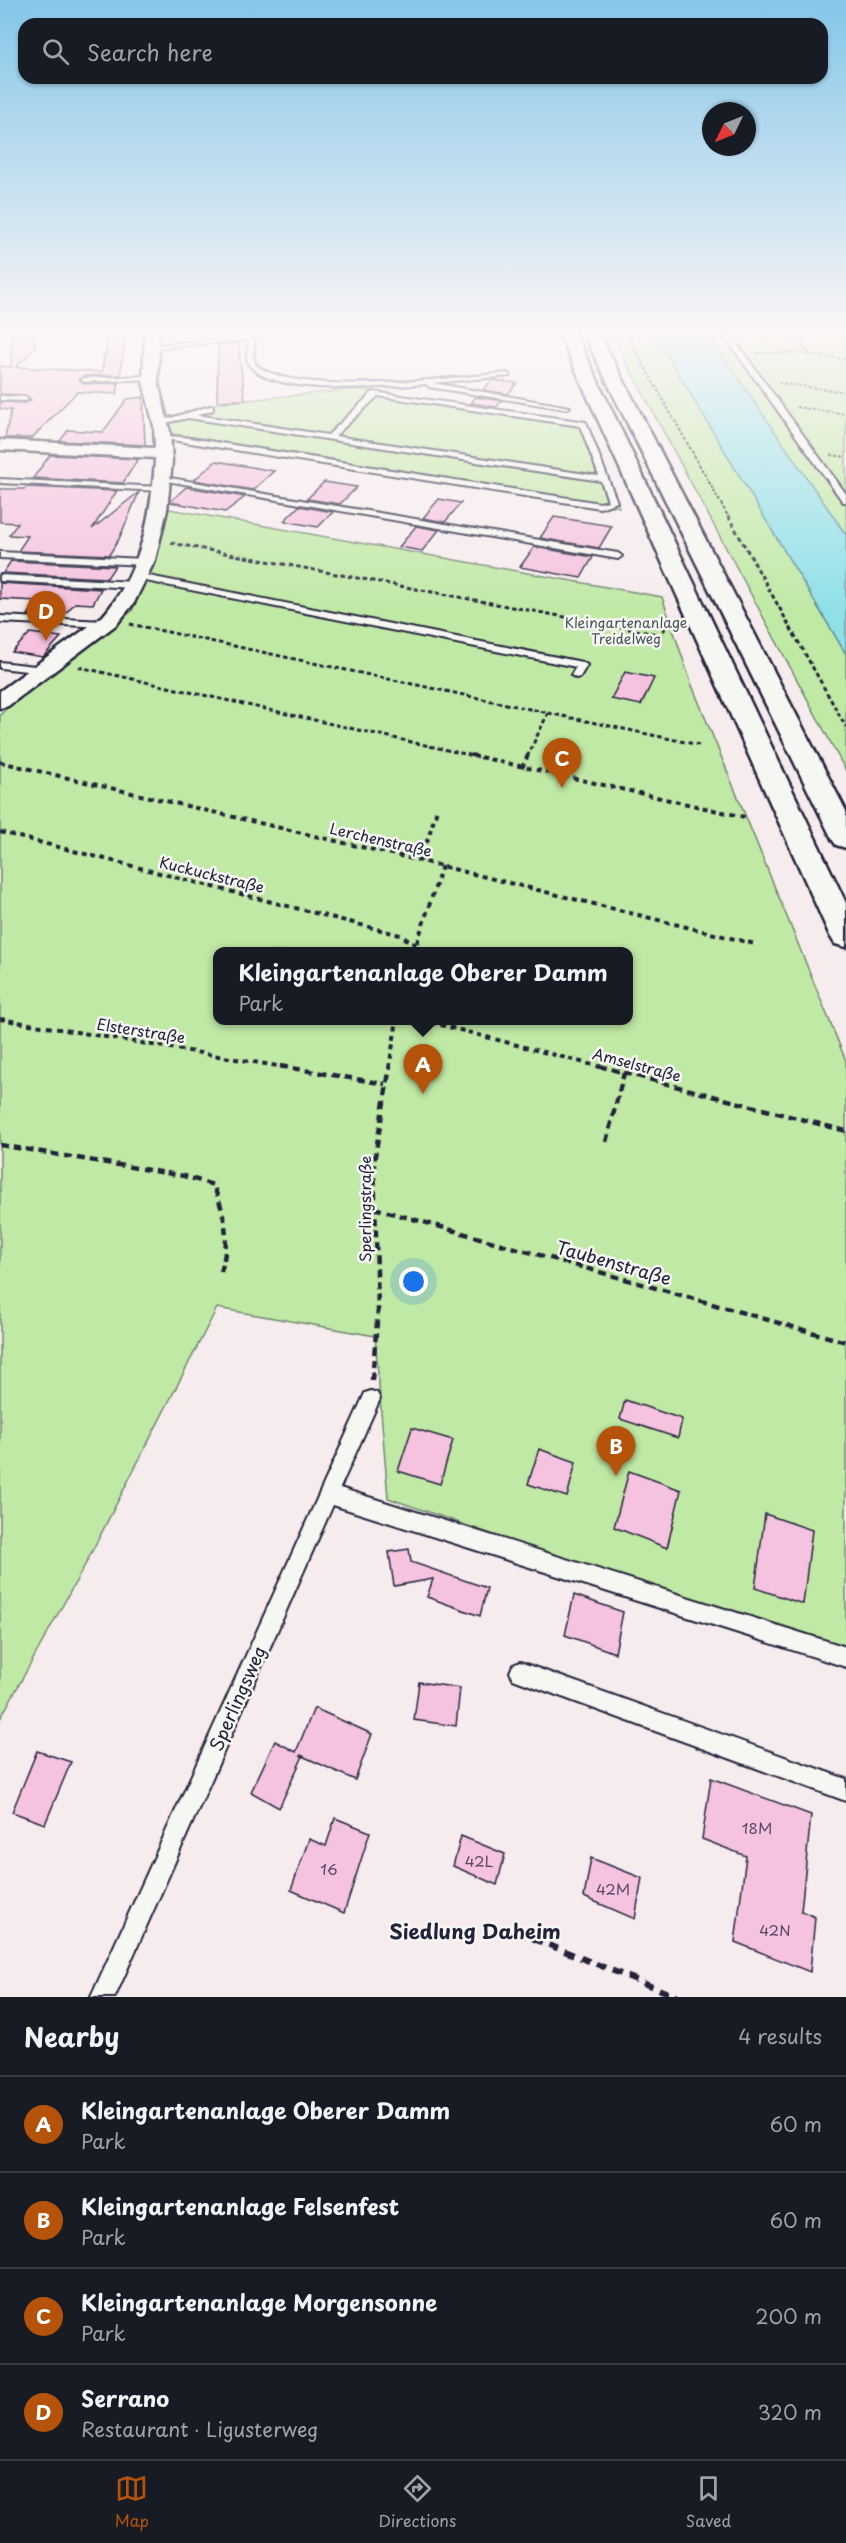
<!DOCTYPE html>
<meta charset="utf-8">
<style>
body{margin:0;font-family:"Playpen Sans",sans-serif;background:#20242c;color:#f1f3f6}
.compass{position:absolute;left:702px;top:102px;width:54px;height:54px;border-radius:50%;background:#171b24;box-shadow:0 2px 4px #0004;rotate:227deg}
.you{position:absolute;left:414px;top:1282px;width:21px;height:21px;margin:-15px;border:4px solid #fff;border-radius:50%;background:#1a73e8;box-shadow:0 0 0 9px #1a73e833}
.badge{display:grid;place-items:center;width:39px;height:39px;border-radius:50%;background:#b45309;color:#fff;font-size:20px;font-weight:700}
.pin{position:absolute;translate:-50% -50px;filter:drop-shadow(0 2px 3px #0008)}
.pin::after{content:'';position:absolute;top:32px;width:21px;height:18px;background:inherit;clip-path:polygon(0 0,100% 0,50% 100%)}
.popup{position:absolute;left:213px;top:947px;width:420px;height:78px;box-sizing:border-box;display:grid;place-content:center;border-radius:12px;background:#171b24;filter:drop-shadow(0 2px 4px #0005);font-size:20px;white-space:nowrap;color:#9ea1a6}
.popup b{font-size:22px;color:#f1f3f6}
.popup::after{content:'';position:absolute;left:50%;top:100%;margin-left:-12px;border:12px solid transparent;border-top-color:#171b24}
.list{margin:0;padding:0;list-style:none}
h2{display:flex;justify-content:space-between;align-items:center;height:78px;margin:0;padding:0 24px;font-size:26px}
h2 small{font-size:20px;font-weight:400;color:#9ea1a6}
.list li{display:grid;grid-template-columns:39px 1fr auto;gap:18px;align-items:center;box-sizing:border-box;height:96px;padding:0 24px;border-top:2px solid #363941}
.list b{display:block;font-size:22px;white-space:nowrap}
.list p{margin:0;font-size:20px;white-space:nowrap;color:#9ea1a6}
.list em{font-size:20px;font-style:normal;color:#9ea1a6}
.icon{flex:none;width:33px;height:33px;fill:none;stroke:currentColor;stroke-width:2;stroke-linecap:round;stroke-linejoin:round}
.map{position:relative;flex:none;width:846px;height:1997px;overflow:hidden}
.search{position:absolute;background:#171b24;box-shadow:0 2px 4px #0004;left:18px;right:18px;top:18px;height:66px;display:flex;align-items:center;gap:15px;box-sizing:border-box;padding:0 21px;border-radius:18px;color:#9ea1a6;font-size:22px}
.sheet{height:462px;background:#171b24}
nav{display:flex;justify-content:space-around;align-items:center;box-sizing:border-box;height:84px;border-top:2px solid #363941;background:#171b24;font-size:16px;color:#9ea1a6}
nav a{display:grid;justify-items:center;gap:3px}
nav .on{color:#b45309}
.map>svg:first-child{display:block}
.green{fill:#c0e9a5;stroke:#718670;stroke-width:1.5;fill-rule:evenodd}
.water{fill:#8fe0e7;stroke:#6394a2;stroke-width:1.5}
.building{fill:#f5c2df;stroke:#22223b;stroke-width:1.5}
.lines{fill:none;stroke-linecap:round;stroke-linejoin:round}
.service-casing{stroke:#22223b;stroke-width:4}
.minor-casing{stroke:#22223b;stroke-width:5}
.motorway-casing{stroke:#22223b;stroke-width:5}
.path-far4{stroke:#22223b;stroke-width:2;stroke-dasharray:3 2;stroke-linecap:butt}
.path-far3{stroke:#22223b;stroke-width:3;stroke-dasharray:4.5 3;stroke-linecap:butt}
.path-far2{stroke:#22223b;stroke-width:4;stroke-dasharray:5 4.5;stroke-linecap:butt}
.path-far1{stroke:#22223b;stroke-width:4.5;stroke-dasharray:8 5;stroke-linecap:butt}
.path{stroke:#22223b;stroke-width:6;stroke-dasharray:10 7;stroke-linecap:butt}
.service{fill:#f6f6f2;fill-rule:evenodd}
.minor{fill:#f6f6f2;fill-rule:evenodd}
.motorway{fill:#f6f6f2;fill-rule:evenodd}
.labels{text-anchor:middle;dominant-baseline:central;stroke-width:5;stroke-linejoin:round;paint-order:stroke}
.far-park-label{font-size:14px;fill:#4a5456;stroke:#f6f6f2}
.street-label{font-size:15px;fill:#22223b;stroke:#f6f6f2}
.near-number-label{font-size:15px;fill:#574a64}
.near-street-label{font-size:18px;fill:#22223b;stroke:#f6f6f2}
.near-neighbourhood-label{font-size:20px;font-weight:bold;fill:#22223b;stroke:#f6f6f2}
</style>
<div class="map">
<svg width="846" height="1997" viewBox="0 0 846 1997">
<rect width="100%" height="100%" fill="#f6ecee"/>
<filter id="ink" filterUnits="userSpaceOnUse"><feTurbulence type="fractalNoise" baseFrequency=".0167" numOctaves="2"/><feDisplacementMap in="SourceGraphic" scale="12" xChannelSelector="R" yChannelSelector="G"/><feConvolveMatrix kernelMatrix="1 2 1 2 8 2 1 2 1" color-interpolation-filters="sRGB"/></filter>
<g filter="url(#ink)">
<g class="green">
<polygon points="654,333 846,654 846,771 611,334"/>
<polygon points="846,333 846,535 707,334"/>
<polygon points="358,389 584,423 619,507 168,433 168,417 218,403"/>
<path d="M164 508 662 597 691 683 846 1061V1657L388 1498 375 1336 217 1308 85 1565 0 1719V715L15 700 132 611 160 545ZM218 952H628V1020H218Z"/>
</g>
<polygon class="water" points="707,333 846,535 846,654 654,333"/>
<g class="building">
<polygon points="12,333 35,333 35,348 16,367 102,372 109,333 126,333 120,375 84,376 79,379 84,384 119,383 117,394 77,392 32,438 5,438 11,410 0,409 0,402 25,403 31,400 25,395 0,394 0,366 11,367"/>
<polygon points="238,343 245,400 217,401 218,345"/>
<polygon points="492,380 517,383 508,394 483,390"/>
<polygon points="143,397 145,445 60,441 68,430 103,432 127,399"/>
<polygon points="476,397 502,401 496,407 471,403"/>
<polygon points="50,455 138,459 123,483 33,478"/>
<polygon points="216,461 274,471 253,490 194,480"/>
<polygon points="324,482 357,487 340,504 307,499"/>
<polygon points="27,487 117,491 92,529 139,492 119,539 109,555 18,551 28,536 9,535 18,523 0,522 0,489 24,489"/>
<polygon points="186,487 245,497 225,512 170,502"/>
<polygon points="439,499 461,503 445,522 423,518"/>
<polygon points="299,506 333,512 318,527 284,521"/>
<polygon points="554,517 612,526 599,548 540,538"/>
<polygon points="416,526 439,530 422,551 399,547"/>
<polygon points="534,547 593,557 581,578 520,567"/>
<polygon points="11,561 115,566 107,578 3,573"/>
<polygon points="0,583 101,589 93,604 75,603 62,617 28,615 37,601 0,599"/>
<polygon points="30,633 61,637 43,657 12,652"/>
<polygon points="625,672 654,678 641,705 611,699"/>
<polygon points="625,1400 682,1419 678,1438 620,1419"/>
<polygon points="412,1428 453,1440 440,1484 398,1471"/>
<polygon points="539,1449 576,1462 567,1497 528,1484"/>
<polygon points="629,1471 681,1490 667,1548 614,1527"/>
<polygon points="765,1514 812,1530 803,1604 755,1588"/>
<polygon points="409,1549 411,1562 487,1588 480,1616 427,1597 433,1579 394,1586 389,1552"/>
<polygon points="574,1595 623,1612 615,1653 565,1635"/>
<polygon points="419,1682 460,1688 456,1726 414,1720"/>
<polygon points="314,1708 372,1734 355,1780 300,1755 303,1756 279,1808 251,1792 275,1741 296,1752"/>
<polygon points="37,1751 71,1762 45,1824 12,1812"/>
<polygon points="711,1778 811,1815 801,1911 815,1917 810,1972 735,1942 746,1856 702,1839"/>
<polygon points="335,1818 370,1832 344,1913 291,1890 309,1839 326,1846"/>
<polygon points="461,1836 505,1854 497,1885 453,1866"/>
<polygon points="591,1858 642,1878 635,1919 584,1897"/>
</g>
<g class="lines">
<g class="service-casing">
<g id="service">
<polygon points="722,333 729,333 846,494 846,502 843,502"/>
<path d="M248 336 255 341 253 354 255 364C295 399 453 377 508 373L510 376 432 383 570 407 566 409 429 387 426 384C387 387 280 396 252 368 244 361 247 350 249 342L247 340 152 348 149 346Z"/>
<polygon points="151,376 153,379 84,382 81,380 84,378"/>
<path d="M373 392 586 422 617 502 600 508 159 438 163 436 183 437 600 503 608 501 601 481 188 418 161 424 157 422 210 406H213V410L197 415 328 435ZM378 396 580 426 599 476 335 436Z"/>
<polygon points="0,396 25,397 29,399 25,401 0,400"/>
<polygon points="158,476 618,553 622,556 618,559 161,480 157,478"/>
<polygon points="0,479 161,487 165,489 161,491 0,483"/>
<polygon points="0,552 144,559 148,562 144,565 0,558"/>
<polygon points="139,574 582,662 587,665 580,677 576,678 571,675 576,667 136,579 134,577"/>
<polygon points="0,575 135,582 140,585 135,588 0,581"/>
<polygon points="0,616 105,621 110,624 105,627 0,622"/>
<polygon points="0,662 44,667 49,670 44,673 0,668"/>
<polygon points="371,1391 377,1393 380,1399 340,1488 846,1647 846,1667 333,1505 115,1997 91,1997 365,1393"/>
<polygon points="520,1662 846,1779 846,1801 513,1679 510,1672 513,1665"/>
</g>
</g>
<g class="minor-casing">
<path id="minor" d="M145 333H159L158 382 170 432 172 461 167 510 155 560 134 603 117 624 8 706 0 708V691L103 616C141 572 151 517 155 461V458L0 450V440L155 448 154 426 143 382Z"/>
</g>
<g class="motorway-casing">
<g id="motorway">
<polygon points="559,333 575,333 846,903 846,947 835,944 830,936"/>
<polygon points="583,333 599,333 846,811 846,848 836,845 832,839"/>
</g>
</g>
<g class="path-far4">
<polyline points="626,333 729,518"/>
<polyline points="791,333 811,355"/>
<polyline points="757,353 794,353 846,359"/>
<polyline points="102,367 104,354 108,353"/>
<polyline points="778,383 846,392"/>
<polyline points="796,407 846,414"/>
<polyline points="831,455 846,457"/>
</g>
<g class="path-far3">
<polyline points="728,516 846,727"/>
<polyline points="171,543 661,635 665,628"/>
<polyline points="130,624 699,745"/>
<polyline points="79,667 478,757"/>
<polyline points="527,757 548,713"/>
</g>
<g class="path-far2">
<polyline points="471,755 749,818"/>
<polyline points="0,762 421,861 755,944"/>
<polyline points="522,768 528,755"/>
<polyline points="0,832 400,935 416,945"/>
<polyline points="421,861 437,809"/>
<polyline points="414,952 442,866"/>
<polyline points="0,1019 289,1068"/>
<polyline points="422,1020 604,1068"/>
<polyline points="389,1068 397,1020"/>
</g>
<g class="path-far1">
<polyline points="280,1066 385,1084"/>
<polyline points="599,1066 846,1131"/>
<polyline points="606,1142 624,1073"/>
<path d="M0 1145 184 1176 213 1185C226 1215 230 1240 221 1272"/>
<polyline points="374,1208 846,1342"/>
<polyline points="372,1380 378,1310 374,1162 390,1066"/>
</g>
<polyline class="path" points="517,1932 678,1997"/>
<use href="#service" class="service"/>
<use href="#minor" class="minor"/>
<use href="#motorway" class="motorway"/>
</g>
</g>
<linearGradient id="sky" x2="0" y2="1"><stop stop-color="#84c6e8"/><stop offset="0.54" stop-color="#fbf6f7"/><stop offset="1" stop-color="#fbf6f7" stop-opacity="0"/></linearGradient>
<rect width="846" height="613" fill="url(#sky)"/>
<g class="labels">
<g class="far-park-label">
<text x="626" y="622">Kleingartenanlage<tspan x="626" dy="16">Treidelweg</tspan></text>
</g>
<g class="street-label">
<text transform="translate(381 839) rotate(13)">Lerchenstraße</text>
<text transform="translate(212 874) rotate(14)">Kuckuckstraße</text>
<text transform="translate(141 1030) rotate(9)">Elsterstraße</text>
<text transform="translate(637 1064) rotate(15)">Amselstraße</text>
<text transform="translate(364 1209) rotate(-90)">Sperlingstraße</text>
</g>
<g class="near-number-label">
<text x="757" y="1827">18M</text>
<text x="479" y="1860">42L</text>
<text x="329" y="1868">16</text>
<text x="613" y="1888">42M</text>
<text x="775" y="1929">42N</text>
</g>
<g class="near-street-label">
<text transform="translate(614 1262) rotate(16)">Taubenstraße</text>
<text transform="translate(237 1698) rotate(-66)">Sperlingsweg</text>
</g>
<g class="near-neighbourhood-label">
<text x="475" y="1931">Siedlung Daheim</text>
</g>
</g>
</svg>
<svg class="compass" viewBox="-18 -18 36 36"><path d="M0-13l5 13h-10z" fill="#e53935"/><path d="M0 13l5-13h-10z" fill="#9ea1a6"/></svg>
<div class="you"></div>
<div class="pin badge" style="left:423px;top:1094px">A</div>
<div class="popup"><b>Kleingartenanlage Oberer Damm</b>Park</div>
<div class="pin badge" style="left:616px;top:1476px">B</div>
<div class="pin badge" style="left:562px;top:788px">C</div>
<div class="pin badge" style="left:46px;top:641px">D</div>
<div class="search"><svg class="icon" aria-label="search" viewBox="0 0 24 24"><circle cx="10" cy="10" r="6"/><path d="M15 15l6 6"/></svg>Search here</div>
</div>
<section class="sheet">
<h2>Nearby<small>4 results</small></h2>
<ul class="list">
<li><span class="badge">A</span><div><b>Kleingartenanlage Oberer Damm</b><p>Park</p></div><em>60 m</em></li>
<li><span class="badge">B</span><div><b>Kleingartenanlage Felsenfest</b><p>Park</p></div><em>60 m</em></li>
<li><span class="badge">C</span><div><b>Kleingartenanlage Morgensonne</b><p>Park</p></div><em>200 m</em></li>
<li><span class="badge">D</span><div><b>Serrano</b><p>Restaurant · Ligusterweg</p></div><em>320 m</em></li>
</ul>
</section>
<nav>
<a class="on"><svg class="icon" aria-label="map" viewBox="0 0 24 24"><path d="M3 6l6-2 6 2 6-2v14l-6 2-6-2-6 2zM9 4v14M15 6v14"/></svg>Map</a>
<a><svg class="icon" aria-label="directions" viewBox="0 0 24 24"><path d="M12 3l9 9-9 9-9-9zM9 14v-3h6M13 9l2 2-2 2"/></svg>Directions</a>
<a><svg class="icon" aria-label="saved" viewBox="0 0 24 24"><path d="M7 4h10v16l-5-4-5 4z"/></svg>Saved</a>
</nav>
